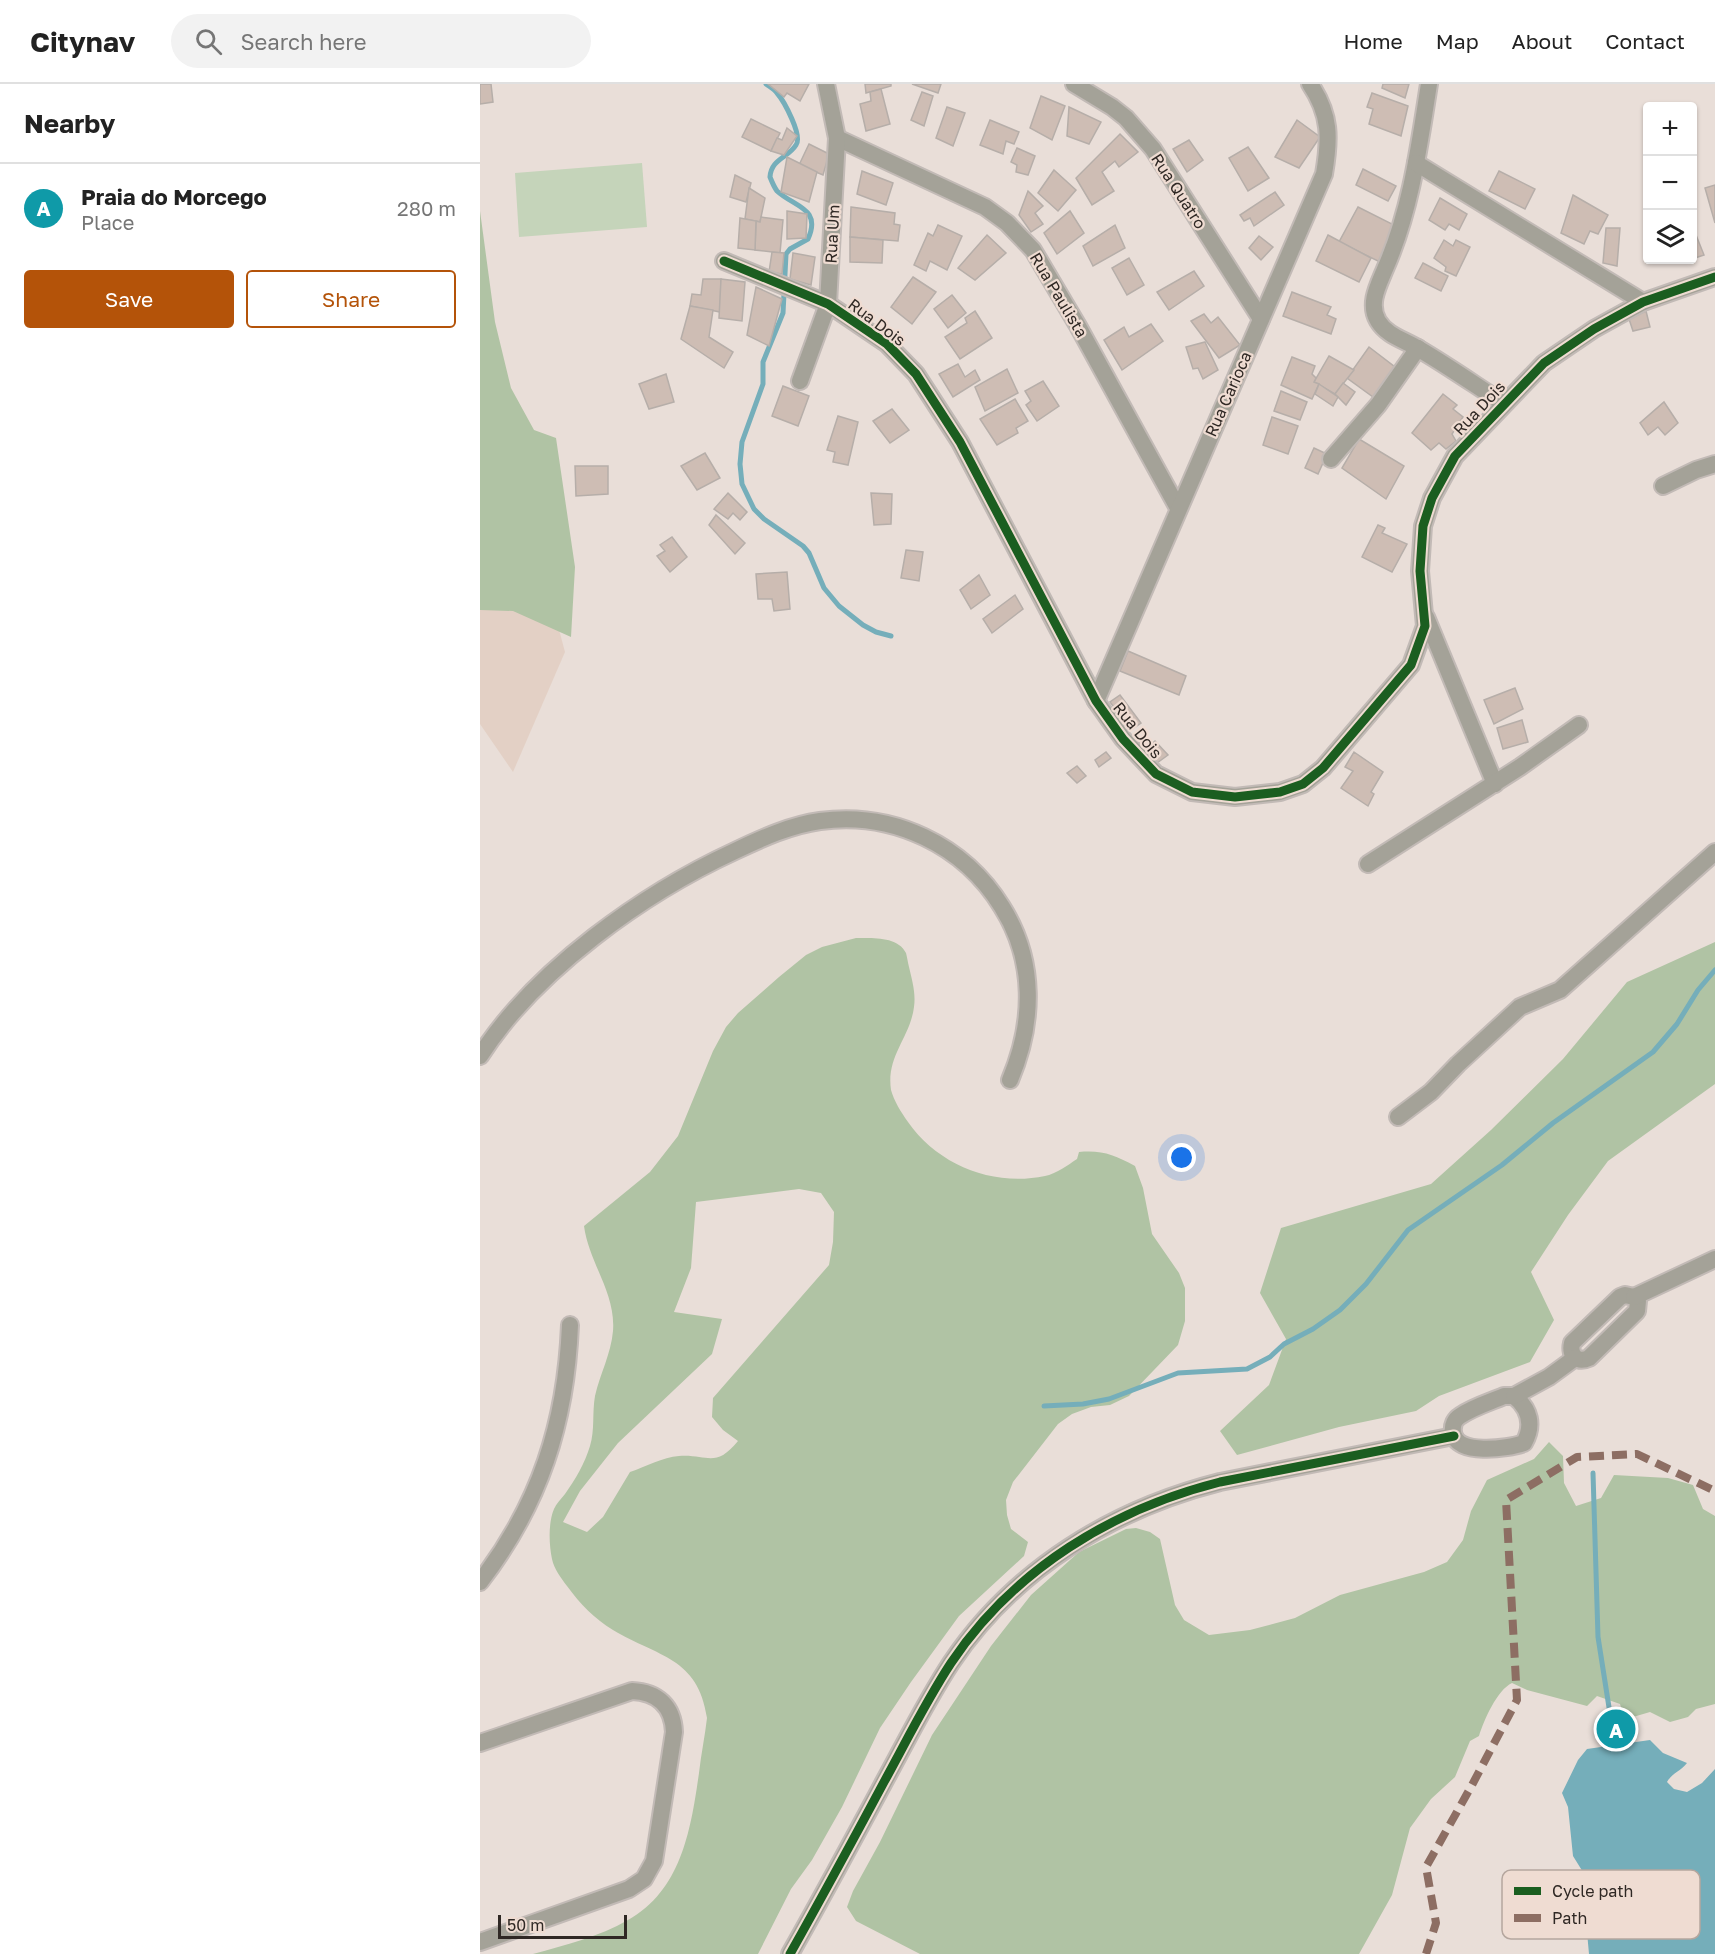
<!DOCTYPE html>
<meta charset="utf-8">
<style>
body{margin:0;font-family:"Golos Text",sans-serif;background:#f2f2f2;color:#222}
.controls{position:absolute;right:18px;top:18px;display:grid;overflow:hidden;border-radius:6px;box-shadow:0 2px 4px #0004}
.controls button{width:54px;height:54px;display:grid;place-items:center;padding:0;border:0;border-bottom:2px solid #e0e0e0;background:#fff;color:#222;font:30px sans-serif}
.scale{position:absolute;left:18px;bottom:15px;width:129px;box-sizing:border-box;padding-left:6px;border:3px solid #2f2824;border-top:0;font-size:16px;line-height:21px;white-space:nowrap;color:#2f2824;-webkit-text-stroke:4px #efdcd2;paint-order:stroke}
.you{position:absolute;left:702px;top:1074px;width:21px;height:21px;margin:-15px;border:4px solid #fff;border-radius:50%;background:#1a73e8;box-shadow:0 0 0 9px #1a73e833}
.badge{display:grid;place-items:center;width:39px;height:39px;border-radius:50%;background:#b45309;color:#fff;font-size:20px;font-weight:700}
.pin{position:absolute;translate:-50% -50%;border:3px solid #fff;box-shadow:0 2px 6px #0006}
.list{margin:0;padding:0;list-style:none}
h2{display:flex;justify-content:space-between;align-items:center;height:78px;margin:0;padding:0 24px;font-size:26px}
h2 small{font-size:20px;font-weight:400;color:#767676}
.list li{display:grid;grid-template-columns:39px 1fr auto;gap:18px;align-items:center;box-sizing:border-box;height:90px;padding:0 24px;border-top:2px solid #e0e0e0}
.list b{display:block;font-size:22px;white-space:nowrap}
.list p{margin:0;font-size:20px;white-space:nowrap;color:#767676}
.list em{font-size:20px;font-style:normal;color:#767676}
.actions{display:flex;gap:12px;padding:18px 24px}
.actions a{flex:1;padding:14px 0;border:2px solid #b45309;border-radius:6px;text-align:center;font-size:21px;color:#b45309}
.actions .main{background:#b45309;color:#fff}
.icon{flex:none;width:33px;height:33px;fill:none;stroke:currentColor;stroke-width:2;stroke-linecap:round;stroke-linejoin:round}
.map{position:relative;flex:none;width:1235px;height:1870px;overflow:hidden}
header{display:flex;align-items:center;gap:36px;box-sizing:border-box;height:84px;padding:0 30px;background:#fff;border-bottom:2px solid #e0e0e0}
header strong{font-size:28px}
nav{display:flex;gap:33px;margin-inline-start:auto;font-size:21px}
.search{width:420px;height:54px;background:#f2f2f2;display:flex;align-items:center;gap:15px;box-sizing:border-box;padding:0 21px;border-radius:33px;color:#767676;font-size:22px}
main{display:flex}
aside{flex:1;background:#fff}
.map>svg:first-child{display:block}
.built{fill:#e3d0c5}
.green{fill:#c5d4ba}
.forest{fill:#b0c3a4;fill-rule:evenodd}
.water{fill:#75aeba}
.lines{fill:none;stroke-linecap:round;stroke-linejoin:round}
.stream{stroke:#75aeba;stroke-width:5}
.building{fill:#cebdb4;stroke:#b6aea9;stroke-width:1.5}
.minor-casing{stroke:#c2bab6;stroke-width:20}
.minor{stroke:#a4a298;stroke-width:16}
.quiet{stroke:#8d6e63;stroke-width:8;stroke-dasharray:15 8;stroke-linecap:butt}
.cycleway-casing{stroke:#efdcd2;stroke-width:13}
.cycleway{stroke:#1b5e20;stroke-width:9}
.labels{text-anchor:middle;dominant-baseline:central;stroke-width:4.5;stroke-linejoin:round;paint-order:stroke}
.street-label{font-size:16px;fill:#2f2824;stroke:#efdcd2}
.key{fill:#efdcd2;stroke:#b5a69e;stroke-width:1.5}
.key-label{font-size:16px;fill:#2f2824}
</style>
<header>
<strong>Citynav</strong>
<div class="search"><svg class="icon" aria-label="search" viewBox="0 0 24 24"><circle cx="10" cy="10" r="6"/><path d="M15 15l6 6"/></svg>Search here</div>
<nav><a>Home</a><a>Map</a><a>About</a><a>Contact</a></nav>
</header>
<main>
<aside>
<h2>Nearby<small></small></h2>
<ul class="list">
<li><span class="badge" style="background:#0f9aa8">A</span><div><b>Praia do Morcego</b><p>Place</p></div><em>280 m</em></li>
</ul>
<div class="actions"><a class="main">Save</a><a>Share</a></div>
</aside>
<div class="map">
<svg width="1235" height="1870" viewBox="0 0 1235 1870">
<rect width="100%" height="100%" fill="#e9ded8"/>
<polygon class="built" points="0,361 34,378 85,568 33,688 0,640"/>
<polygon class="green" points="162,79 167,143 39,153 35,89"/>
<g class="forest">
<polygon points="0,127 15,238 31,304 54,346 76,354 95,483 91,553 33,527 0,526"/>
<path d="M376 854C391 854 418 852 426 869 427 873 428 879 429 883 432 896 436 909 434 923 430 954 406 972 411 1006 414 1017 421 1028 428 1038 458 1081 513 1103 565 1092 576 1090 588 1081 597 1075L599 1068C623 1066 634 1071 655 1082L663 1104 672 1150 699 1189 705 1204V1237L698 1261 649 1312 630 1321 611 1323 592 1330 578 1340 533 1398 526 1416 527 1431 531 1445 548 1458 544 1472 479 1532 431 1598 400 1644 362 1723 332 1776 311 1805 278 1870H53C85 1861 119 1853 148 1836 202 1806 211 1744 219 1689 221 1670 225 1652 227 1634 218 1573 178 1573 133 1546 115 1535 100 1520 87 1502 81 1494 74 1485 72 1475 69 1461 68 1439 74 1425 76 1420 81 1415 85 1410 95 1396 105 1379 110 1362 115 1346 112 1329 115 1312 120 1290 131 1270 133 1247 136 1209 109 1179 104 1142L170 1088 198 1052 233 967 246 943 258 929 299 893 326 871 342 863ZM319 1105 341 1109 354 1128 353 1158 349 1181 233 1314 232 1333 243 1346 258 1357C235 1385 228 1370 199 1372 183 1373 165 1383 150 1388L123 1433 107 1448 83 1438 100 1407 138 1359 232 1270 242 1235 194 1228 211 1184 216 1118Z"/>
<polygon points="1235,858 1235,1000 1128,1077 1088,1131 1051,1188 1074,1236 1050,1278 959,1312 936,1327 859,1343 757,1371 740,1347 789,1301 806,1255 780,1209 801,1144 951,1100 1011,1046 1083,975 1147,898"/>
<path d="M1069 1358 1083 1372 1084 1399 1096 1422 1121 1414 1134 1391 1188 1394 1213 1401 1223 1425 1235 1432V1620L1216 1625 1208 1633 1190 1638 1170 1628 1153 1633H1144L1140 1620 1117 1612 1107 1622 1047 1606 1032 1599C1017 1606 1004 1636 999 1652L990 1657 975 1693 951 1715 930 1744 912 1811 879 1870H440L376 1837 367 1823 373 1807 400 1758 452 1651 511 1562 551 1511 599 1468 646 1445 656 1444 670 1448 680 1455 695 1521 704 1536 729 1551 770 1546 815 1534 860 1511 944 1488 967 1478 983 1456 991 1427 1007 1396 1054 1375Z"/>
</g>
<path class="water" d="M1170 1656 1183 1669 1207 1679C1201 1687 1192 1689 1187 1698L1194 1705 1207 1708 1222 1699 1235 1685V1870H1109L1106 1837 1117 1820 1116 1809 1093 1772 1088 1723 1082 1709 1098 1676 1107 1665Z"/>
<g class="lines">
<g class="stream">
<path d="M286 0C290 3 294 5 297 9 304 17 323 52 316 61 308 74 291 75 290 93 292 98 294 103 297 107 314 123 342 124 328 155L310 165 306 170 303 229 283 278V300L262 358 260 380 262 400 274 425 284 435 323 462 329 469 344 504 359 522 383 541 396 548 411 552"/>
<polyline points="564,1322 603,1320 629,1315 698,1289 767,1285 790,1273 804,1260 833,1245 860,1226 886,1200 928,1146 1022,1081 1073,1039 1173,968 1197,940 1218,906 1235,886"/>
<polyline points="1113,1389 1118,1553 1136,1668"/>
</g>
</g>
<g class="building">
<polygon points="0,0 11,0 13,18 0,20"/>
<polygon points="288,0 329,0 320,17 307,9 304,13"/>
<polygon points="385,0 411,0 411,2 386,9"/>
<polygon points="432,0 461,0 458,9"/>
<polygon points="903,0 929,0 925,14 902,4"/>
<polygon points="401,5 410,40 386,47 380,20 391,17 390,8"/>
<polygon points="442,8 453,12 444,42 431,36"/>
<polygon points="892,9 928,22 921,52 889,40 893,25 887,23"/>
<polygon points="561,12 585,22 572,56 550,44"/>
<polygon points="467,23 485,29 473,62 456,54"/>
<polygon points="589,23 621,38 609,60 587,52"/>
<polygon points="271,35 300,49 291,67 262,53"/>
<polygon points="510,36 539,48 534,60 526,57 523,70 500,61"/>
<polygon points="817,36 840,53 819,84 795,73"/>
<polygon points="307,44 317,52 304,71 291,67 297,54 302,56"/>
<polygon points="640,50 658,68 639,83 635,77 622,88 634,107 612,121 596,94"/>
<polygon points="709,56 723,76 707,88 693,65"/>
<polygon points="329,60 349,70 343,91 319,81"/>
<polygon points="768,63 789,94 768,107 749,74"/>
<polygon points="537,64 555,72 548,91 536,88 537,81 531,78"/>
<polygon points="307,73 337,88 329,118 301,108"/>
<polygon points="883,85 916,102 908,117 876,101"/>
<polygon points="574,86 596,106 578,127 558,109"/>
<polygon points="382,87 413,99 406,121 377,110"/>
<polygon points="1019,87 1055,105 1045,125 1009,107"/>
<polygon points="255,91 271,99 266,118 250,113"/>
<polygon points="1235,101 1235,139 1225,104"/>
<polygon points="269,104 285,114 280,138 265,135"/>
<polygon points="548,107 563,122 555,129 563,140 551,148 539,131"/>
<polygon points="795,108 804,121 774,142 770,134 764,137 760,131"/>
<polygon points="1093,111 1128,131 1118,150 1110,147 1104,160 1081,149"/>
<polygon points="960,114 987,130 979,146 969,140 965,146 949,136"/>
<polygon points="371,123 415,129 414,140 420,141 418,157 370,153"/>
<polygon points="878,123 914,141 900,178 859,158"/>
<polygon points="307,127 327,130 326,154 307,155"/>
<polygon points="590,127 604,149 577,170 564,149"/>
<polygon points="281,133 303,136 300,169 275,166 276,137 280,138"/>
<polygon points="260,134 276,137 275,166 258,164"/>
<polygon points="458,141 482,152 467,186 450,177 446,187 434,181 448,149 453,152"/>
<polygon points="635,141 645,164 613,182 603,162"/>
<polygon points="1212,141 1224,171 1212,175"/>
<polygon points="1126,144 1140,144 1137,182 1123,179"/>
<polygon points="507,151 526,169 495,196 478,184"/>
<polygon points="848,151 891,174 879,198 836,177"/>
<polygon points="779,152 793,163 781,176 769,164"/>
<polygon points="370,153 403,156 402,179 370,178"/>
<polygon points="964,156 973,162 976,156 990,163 976,192 965,187 966,183 954,174"/>
<polygon points="292,168 304,169 302,190 289,188"/>
<polygon points="313,169 335,173 331,201 310,195"/>
<polygon points="649,174 664,201 647,211 632,184"/>
<polygon points="943,179 968,192 961,207 935,194"/>
<polygon points="714,187 724,202 689,226 677,208"/>
<polygon points="433,193 456,208 432,240 411,223"/>
<polygon points="223,195 241,195 240,228 210,222 212,210 221,211"/>
<polygon points="241,195 265,198 262,237 239,234"/>
<polygon points="276,203 302,215 289,262 267,251"/>
<polygon points="812,208 851,223 847,231 856,235 851,250 803,232"/>
<polygon points="472,211 486,229 468,244 454,225"/>
<polygon points="210,222 233,226 229,253 253,268 244,284 201,255"/>
<polygon points="495,227 512,254 480,275 465,253 487,239 485,234"/>
<polygon points="1166,227 1170,243 1153,247 1149,235"/>
<polygon points="724,230 731,239 738,233 760,261 739,274 711,237"/>
<polygon points="671,240 683,257 642,286 624,256 644,243 649,253"/>
<polygon points="725,258 738,286 723,295 718,284 713,285 706,263"/>
<polygon points="889,263 915,283 893,313 867,294"/>
<polygon points="849,272 874,286 855,310 834,298"/>
<polygon points="812,273 835,282 832,290 836,294 834,298 839,300 832,315 801,301"/>
<polygon points="478,280 485,293 495,286 500,296 473,313 459,290"/>
<polygon points="527,285 538,309 505,327 495,303"/>
<polygon points="186,290 194,318 169,325 159,300"/>
<polygon points="563,297 579,322 557,337 546,321 551,317 545,307"/>
<polygon points="863,299 875,308 866,321 855,310"/>
<polygon points="839,300 858,313 853,322 835,310"/>
<polygon points="303,302 329,312 318,342 292,332"/>
<polygon points="801,307 827,318 820,336 794,327"/>
<polygon points="963,310 977,321 973,325 983,333 972,350 976,357 966,365 959,359 951,366 932,349"/>
<polygon points="535,315 548,337 536,344 538,349 517,361 500,335"/>
<polygon points="1184,318 1198,339 1185,351 1178,343 1168,351 1160,339"/>
<polygon points="412,325 429,346 410,359 393,337"/>
<polygon points="358,332 378,338 368,381 353,378 355,368 347,366"/>
<polygon points="792,333 818,342 808,370 783,361"/>
<polygon points="879,355 924,382 906,415 862,384"/>
<polygon points="834,364 847,370 838,390 825,384"/>
<polygon points="225,369 240,394 217,406 201,382"/>
<polygon points="95,382 128,382 128,410 96,412"/>
<polygon points="248,409 267,428 260,436 253,429 248,435 234,425"/>
<polygon points="391,409 412,410 411,440 394,441"/>
<polygon points="236,431 265,459 255,470 229,441"/>
<polygon points="898,441 905,444 902,449 927,460 912,488 882,473"/>
<polygon points="192,453 207,473 190,488 177,472 185,467 180,461"/>
<polygon points="426,466 443,468 439,497 421,494"/>
<polygon points="307,488 310,525 294,527 292,515 278,515 276,490"/>
<polygon points="499,491 510,511 491,525 480,506"/>
<polygon points="535,511 543,525 512,549 503,535"/>
<polygon points="648,567 706,592 699,611 640,587"/>
<polygon points="1035,604 1043,625 1014,640 1004,616"/>
<polygon points="640,611 661,639 651,646 630,618"/>
<polygon points="1042,636 1048,658 1023,665 1017,644"/>
<polygon points="675,657 688,671 677,679 665,666"/>
<polygon points="626,668 631,674 619,683 615,676"/>
<polygon points="874,668 903,688 891,708 894,710 888,722 861,704 873,687 865,683"/>
<polygon points="597,682 606,692 597,699 587,689"/>
</g>
<g class="lines">
<g class="minor-casing">
<g id="minor">
<polyline points="594,0 632,23 646,34 673,65 781,235"/>
<path d="M949 0C939 63 931 126 905 185 898 202 888 220 898 237 907 252 925 256 939 265 968 282 995 301 1023 319"/>
<polyline points="357,54 505,123 527,139 553,166 598,242 698,424"/>
<polyline points="936,79 1163,218"/>
<polyline points="244,177 348,220 407,260 436,290 480,358 616,617 643,655 676,690 712,708 755,713 800,708 823,700 843,684 931,581 945,542 940,487 943,442 952,414 975,372 1064,279 1114,245 1163,218 1235,193"/>
<polyline points="320,297 348,220 357,54 346,0"/>
<polyline points="851,375 898,321 938,264"/>
<polyline points="1183,402 1216,386 1235,380"/>
<polyline points="946,533 1015,700"/>
<path d="M616 617 844 90C850 55 851 31 830 0"/>
<polyline points="888,780 1040,683 1099,641"/>
<path d="M0 972C55 886 164 809 255 767 282 754 311 741 340 737 413 727 484 761 522 823 556 877 554 939 530 996"/>
<polyline points="918,1033 951,1008 978,980 1040,923 1080,906 1235,768"/>
<path d="M1145 1211 1154 1213 1158 1217 1157 1227 1109 1274C1098 1279 1089 1272 1092 1259L1140 1213Z"/>
<polyline points="1154,1213 1235,1175"/>
<path d="M1024 1312H1034C1050 1325 1054 1341 1044 1359 1028 1365 975 1372 973 1348 972 1341 975 1335 980 1332 993 1323 1010 1318 1024 1312Z"/>
<polyline points="1034,1312 1069,1293 1095,1274"/>
<path d="M0 1498C60 1420 86 1339 90 1241"/>
<path d="M0 1659 152 1607C178 1608 193 1623 194 1648L174 1777 164 1795 149 1805 0 1858"/>
<path d="M310 1870C342 1813 373 1756 404 1698 426 1658 446 1617 471 1579 534 1485 633 1425 740 1398L974 1352"/>
</g>
</g>
<use href="#minor" class="minor"/>
<polyline class="quiet" points="946,1870 956,1839 946,1783 992,1701 1037,1616 1026,1416 1097,1373 1157,1370 1235,1407"/>
<g class="cycleway-casing">
<g id="cycleway">
<polyline points="244,177 348,220 407,260 436,290 480,358 616,617 643,655 676,690 712,708 755,713 800,708 823,700 843,684 931,581 945,542 940,487 943,442 952,414 975,372 1064,279 1114,245 1163,218 1235,193"/>
<path d="M310 1870C342 1813 373 1756 404 1698 426 1658 446 1617 471 1579 534 1485 633 1425 740 1398L974 1352"/>
</g>
</g>
<use href="#cycleway" class="cycleway"/>
</g>
<g class="labels">
<g class="street-label">
<text transform="translate(699 107) rotate(57)">Rua Quatro</text>
<text transform="translate(352 150) rotate(-87)">Rua Um</text>
<text transform="translate(579 211) rotate(59)">Rua Paulista</text>
<text transform="translate(397 238) rotate(37)">Rua Dois</text>
<text transform="translate(748 310) rotate(-66)">Rua Carioca</text>
<text transform="translate(999 324) rotate(-47)">Rua Dois</text>
<text transform="translate(658 646) rotate(51)">Rua Dois</text>
</g>
</g>
<rect x="1022" y="1786" width="198" height="69" rx="9" class="key"/>
<rect x="1034" y="1803" width="27" height="8" fill="#1b5e20"/>
<rect x="1034" y="1830" width="27" height="8" fill="#8d6e63"/>
<g class="key-label">
<text x="1072" y="1813">Cycle path</text>
<text x="1072" y="1840">Path</text>
</g>
</svg>
<div class="controls">
<button>+</button>
<button>−</button>
<button><svg class="icon" aria-label="layers" viewBox="0 0 24 24"><path d="M12 4l9 5-9 5-9-5zM3 14l9 5 9-5"/></svg></button>
</div>
<div class="scale">50 m</div>
<div class="you"></div>
<div class="pin badge" style="left:1136px;top:1645px;background:#0f9aa8">A</div>
</div>
</main>
